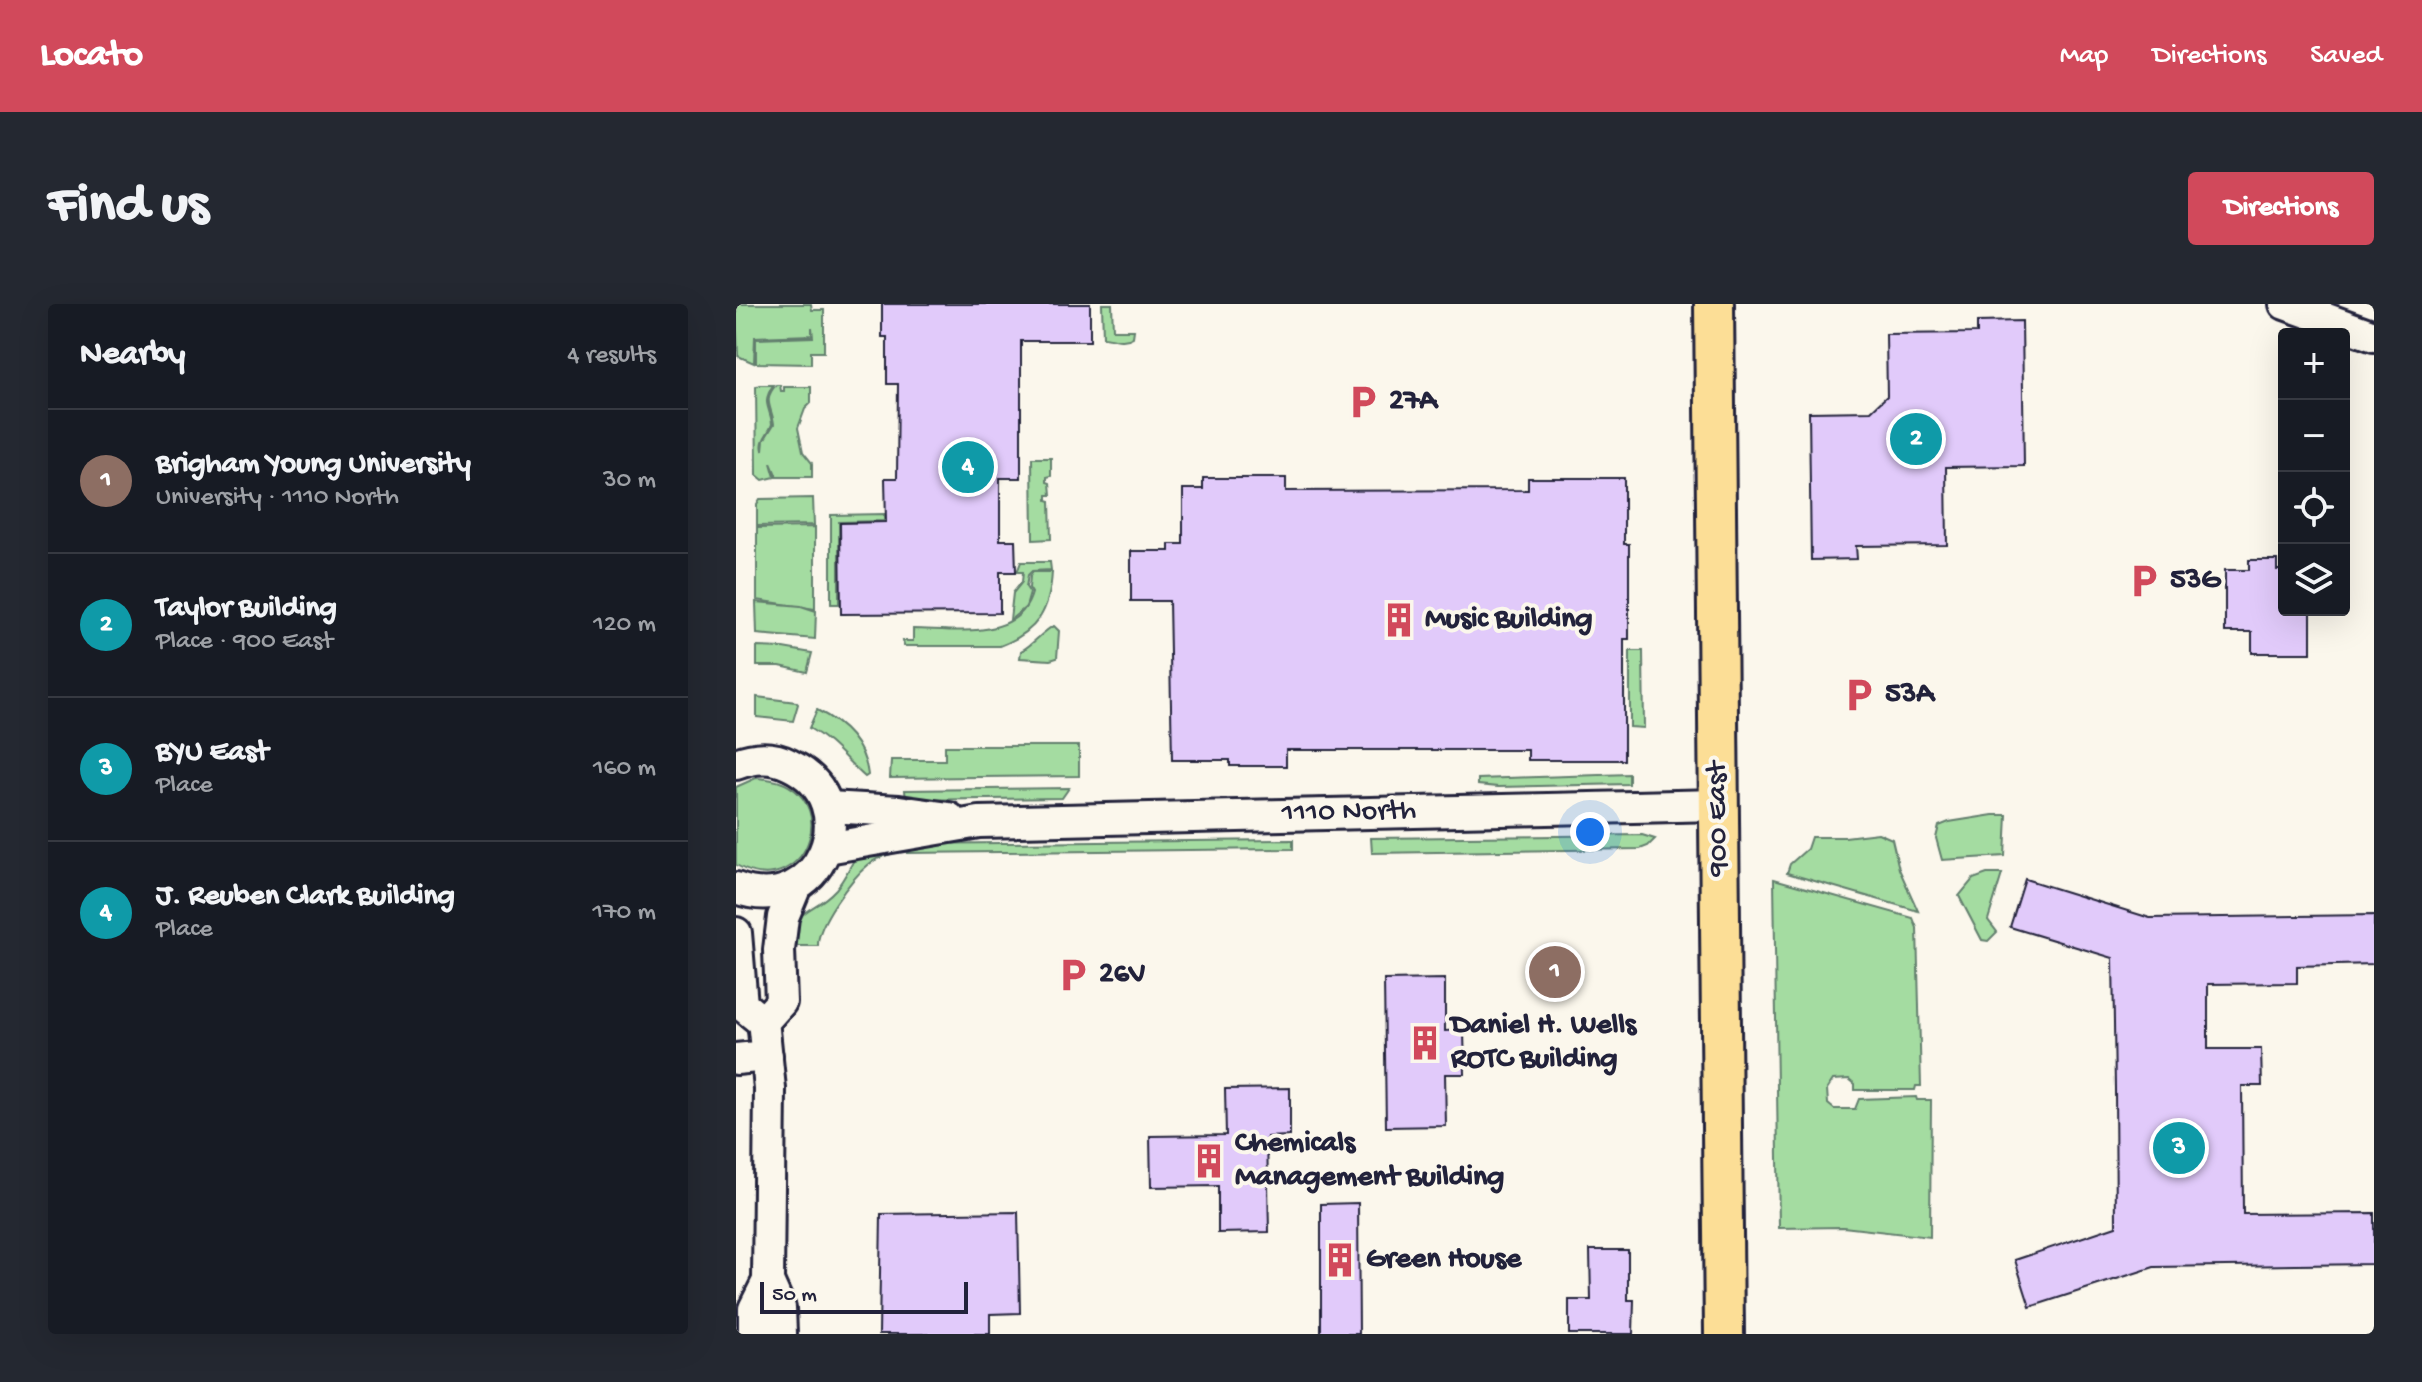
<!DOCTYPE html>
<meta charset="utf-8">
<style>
body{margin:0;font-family:"Gochi Hand",sans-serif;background:#242831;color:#f1f3f6}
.controls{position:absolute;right:24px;top:24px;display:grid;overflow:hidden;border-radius:8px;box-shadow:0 8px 32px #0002}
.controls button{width:72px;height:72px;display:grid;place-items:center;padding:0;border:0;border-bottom:2px solid #363941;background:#171b24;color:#f1f3f6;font:40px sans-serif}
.scale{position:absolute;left:24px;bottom:20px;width:208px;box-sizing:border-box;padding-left:8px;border:4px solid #22223b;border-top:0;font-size:22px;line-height:28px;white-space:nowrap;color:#22223b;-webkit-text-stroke:6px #fbf7ec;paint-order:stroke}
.you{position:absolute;left:854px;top:528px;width:28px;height:28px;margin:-20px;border:6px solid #fff;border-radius:50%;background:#1a73e8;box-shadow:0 0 0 12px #1a73e833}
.badge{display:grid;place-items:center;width:52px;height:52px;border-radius:50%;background:#d1495b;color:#fff;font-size:26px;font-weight:700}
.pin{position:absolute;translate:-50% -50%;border:4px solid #fff;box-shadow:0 2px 8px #0006}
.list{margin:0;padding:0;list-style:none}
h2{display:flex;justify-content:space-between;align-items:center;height:104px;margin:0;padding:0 32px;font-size:34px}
h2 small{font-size:26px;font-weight:400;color:#9ea1a6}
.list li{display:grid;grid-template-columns:52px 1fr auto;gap:24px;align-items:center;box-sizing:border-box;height:144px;padding:0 32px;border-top:2px solid #363941}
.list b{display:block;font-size:30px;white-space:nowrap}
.list p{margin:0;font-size:26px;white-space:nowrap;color:#9ea1a6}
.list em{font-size:26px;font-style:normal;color:#9ea1a6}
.icon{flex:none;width:44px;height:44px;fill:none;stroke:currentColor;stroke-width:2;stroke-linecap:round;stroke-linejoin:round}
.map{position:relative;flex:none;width:1638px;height:1030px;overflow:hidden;border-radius:8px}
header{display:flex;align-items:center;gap:48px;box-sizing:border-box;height:112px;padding:0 40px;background:#d1495b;color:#fff}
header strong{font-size:38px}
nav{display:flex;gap:44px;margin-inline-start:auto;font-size:28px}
.intro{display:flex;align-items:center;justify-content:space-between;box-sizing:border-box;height:192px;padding:0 48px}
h1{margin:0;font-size:56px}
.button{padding:20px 36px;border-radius:8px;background:#d1495b;color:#fff;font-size:28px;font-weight:700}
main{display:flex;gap:48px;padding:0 48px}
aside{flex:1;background:#171b24;border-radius:8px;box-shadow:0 8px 32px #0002}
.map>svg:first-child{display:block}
.green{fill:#a4dca1;stroke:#637f6e;stroke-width:2}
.building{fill:#e1cafa;stroke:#22223b;stroke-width:2}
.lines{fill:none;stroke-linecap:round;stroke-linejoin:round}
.minor-casing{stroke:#22223b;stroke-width:36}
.major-casing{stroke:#22223b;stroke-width:44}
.minor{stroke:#fbf7ec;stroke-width:30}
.major{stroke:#fcde96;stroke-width:38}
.labels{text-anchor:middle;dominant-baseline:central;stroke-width:8;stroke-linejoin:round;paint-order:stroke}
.poi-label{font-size:30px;font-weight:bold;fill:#22223b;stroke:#fbf7ec;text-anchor:start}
.street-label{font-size:30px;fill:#22223b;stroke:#fbf7ec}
</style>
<header>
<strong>Locato</strong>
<nav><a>Map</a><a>Directions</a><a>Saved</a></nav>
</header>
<div class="intro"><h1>Find us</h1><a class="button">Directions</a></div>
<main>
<aside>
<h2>Nearby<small>4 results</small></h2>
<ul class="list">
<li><span class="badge" style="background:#8d6e63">1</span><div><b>Brigham Young University</b><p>University · 1110 North</p></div><em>30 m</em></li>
<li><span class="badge" style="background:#0f9aa8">2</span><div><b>Taylor Building</b><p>Place · 900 East</p></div><em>120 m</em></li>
<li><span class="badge" style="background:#0f9aa8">3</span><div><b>BYU East</b><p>Place</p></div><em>160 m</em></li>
<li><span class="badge" style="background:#0f9aa8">4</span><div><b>J. Reuben Clark Building</b><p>Place</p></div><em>170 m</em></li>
</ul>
</aside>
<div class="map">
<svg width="1638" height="1030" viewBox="0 0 1638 1030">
<rect width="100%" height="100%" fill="#fbf7ec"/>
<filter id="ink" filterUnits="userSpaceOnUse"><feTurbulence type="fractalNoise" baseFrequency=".0125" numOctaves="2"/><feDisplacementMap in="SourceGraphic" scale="16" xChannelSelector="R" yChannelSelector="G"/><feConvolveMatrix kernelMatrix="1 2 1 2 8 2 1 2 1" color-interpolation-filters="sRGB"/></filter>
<g filter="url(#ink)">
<g class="green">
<polygon points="0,0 75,0 76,6 88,6 88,48 75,48 75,60 20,59 20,35 77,33 76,23 76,31 19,33 18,59 2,52"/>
<path d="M366 0H376L377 26H398L397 33C386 40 377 33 367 33Z"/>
<path d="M23 81H37C25 101 34 101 36 120 33 130 24 135 27 146L28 136 38 120C36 103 26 96 40 81H44L45 87H48V83H75V99L69 105 62 124 67 148 76 159V173H41L35 159 39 173 27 176 21 171 20 83Z"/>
<polygon points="296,154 315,154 315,172 311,173 311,178 314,179 315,191 311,191 311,196 314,197 315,235 297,236"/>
<polygon points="77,194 78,221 21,222 21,200 24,195"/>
<polygon points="148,210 148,217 103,218 103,300 95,300 95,211"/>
<polygon points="79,223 79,305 21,296 21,224"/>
<polygon points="285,258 314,258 315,266 296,267 292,271 290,283 294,289 290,303 274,316 277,289 286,278 287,268 281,268"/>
<path d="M297 268H316C314 307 301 328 264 342H168L167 337H177V325C216 325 283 338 296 289L293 284 294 272Z"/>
<polygon points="20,298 65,302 80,307 79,335 21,330"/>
<path d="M318 322 323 327 321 354 314 356 284 354 285 347C297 341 310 324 318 322Z"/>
<polygon points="21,343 47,344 76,349 71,368 44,362 21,362"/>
<polygon points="894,347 907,347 908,424 894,423"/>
<polygon points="21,393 60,398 62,400 57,417 21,413"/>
<path d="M81 406C108 420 128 439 132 471L129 473C109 455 96 437 73 424Z"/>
<polygon points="209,442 343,442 343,472 154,474 155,456 209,456"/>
<polygon points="893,470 893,480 762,483 742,481 742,475"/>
<path d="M20 474C114 477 75 603 0 561V483Z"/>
<polygon points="333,484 326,494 170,496 169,486"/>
<polygon points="1257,511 1271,511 1269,552 1206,556 1200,534 1203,522 1213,518"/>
<polygon points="1142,529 1156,535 1163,565 1182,607 1051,569 1054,560 1071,545 1075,533 1109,533"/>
<polygon points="906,531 919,535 912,542 904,545 636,549 635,534"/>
<polygon points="557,536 557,545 171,549 171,540"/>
<path d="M155 540V550C147 552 139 555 132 561 115 575 81 620 82 642H54C61 599 75 612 100 585 110 573 115 559 124 547Z"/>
<polygon points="1251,570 1266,570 1252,616 1261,628 1252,637 1246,636 1223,592 1237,575"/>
<polygon points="1038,575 1177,614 1181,624 1185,782 1180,782 1179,786 1119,786 1119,780 1113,775 1097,776 1091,785 1092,800 1098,805 1119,805 1123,795 1180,793 1181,796 1195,796 1194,933 1107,923 1043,924"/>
</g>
<g class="building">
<polygon points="146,0 354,0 354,37 285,37 285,174 264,174 264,236 279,236 280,268 264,268 264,309 105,310 104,219 150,218 149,174 161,174 162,80 151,80 151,33 146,33"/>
<polygon points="1286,17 1288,162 1210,163 1211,241 1120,242 1121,255 1075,256 1073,108 1135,107 1151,92 1150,30 1241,29 1241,18"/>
<polygon points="467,174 550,174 550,187 792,186 792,174 888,174 888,240 893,240 893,335 888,335 888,456 792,456 792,446 550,446 550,462 494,462 494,456 436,456 433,297 395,297 395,247 433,247 433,240 447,240 447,185 467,185"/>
<polygon points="1513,256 1541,256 1541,266 1548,266 1548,306 1575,306 1575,349 1516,349 1516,328 1489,328 1489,266 1513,266"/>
<polygon points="1289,575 1414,614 1638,611 1638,660 1561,662 1561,679 1472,680 1472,745 1525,745 1526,782 1506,782 1507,910 1638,909 1638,960 1418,963 1294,1003 1279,956 1380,922 1379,785 1377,654 1274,623"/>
<polygon points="709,675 709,727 728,726 729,770 709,770 710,822 650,823 648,676"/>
<polygon points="554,784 554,832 531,833 533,928 482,929 482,882 415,883 414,832 490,831 489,785"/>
<polygon points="622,899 623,1030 585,1030 585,900"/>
<polygon points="282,908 284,1009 254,1010 254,1030 143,1030 145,910"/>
<polygon points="854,946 892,946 892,996 898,996 897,1030 833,1030 833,996 855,996"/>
</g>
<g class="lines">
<g class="minor-casing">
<g id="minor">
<polyline points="1549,0 1638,32"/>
<path d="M0 460C18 453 37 452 54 461 132 498 85 616 0 584"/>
<polyline points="92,503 163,507 213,514"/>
<polyline points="91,544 243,518 983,501"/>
<polyline points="0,629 6,701 27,718 28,726 34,785 32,977 44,1004 45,1030"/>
<polyline points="27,718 45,698 43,646 47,613 59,584"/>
<polyline points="0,755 31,752"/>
<polyline points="18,1030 18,1005 32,977"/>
</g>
</g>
<g class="major-casing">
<polyline id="major" points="978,0 988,1030"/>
</g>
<use href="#minor" class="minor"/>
<use href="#major" class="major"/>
</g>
</g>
<defs>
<g id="parking-bare" transform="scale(2.76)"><path d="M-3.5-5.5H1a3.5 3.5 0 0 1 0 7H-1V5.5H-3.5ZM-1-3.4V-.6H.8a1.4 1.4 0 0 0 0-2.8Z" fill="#d1495b" stroke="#fbf7ec" stroke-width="2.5" paint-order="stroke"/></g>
<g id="building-bare" transform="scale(2.76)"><path d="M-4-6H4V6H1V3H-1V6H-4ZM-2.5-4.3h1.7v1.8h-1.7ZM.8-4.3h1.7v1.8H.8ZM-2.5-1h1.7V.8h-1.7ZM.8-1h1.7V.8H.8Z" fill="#d1495b" stroke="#fbf7ec" stroke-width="2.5" paint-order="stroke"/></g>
</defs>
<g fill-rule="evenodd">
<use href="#parking-bare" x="627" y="98"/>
<use href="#parking-bare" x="1408" y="277"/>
<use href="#building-bare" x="663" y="316"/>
<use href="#parking-bare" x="1123" y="391"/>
<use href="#parking-bare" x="337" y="671"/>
<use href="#building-bare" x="689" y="739"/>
<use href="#building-bare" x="473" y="857"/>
<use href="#building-bare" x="604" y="956"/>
</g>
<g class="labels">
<g class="poi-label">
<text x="653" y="98">27A</text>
<text x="1434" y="277">53G</text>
<text x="689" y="316">Music Building</text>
<text x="1149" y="391">53A</text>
<text x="363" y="671">26V</text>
<text x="715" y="722">Daniel H. Wells<tspan x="715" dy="34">ROTC Building</tspan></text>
<text x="499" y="840">Chemicals<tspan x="499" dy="34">Management Building</tspan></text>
<text x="630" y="956">Green House</text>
</g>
<g class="street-label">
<text transform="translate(613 509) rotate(-1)">1110 North</text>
<text transform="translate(983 515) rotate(-91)">900 East</text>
</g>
</g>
</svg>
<div class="controls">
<button>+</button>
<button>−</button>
<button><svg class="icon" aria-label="locate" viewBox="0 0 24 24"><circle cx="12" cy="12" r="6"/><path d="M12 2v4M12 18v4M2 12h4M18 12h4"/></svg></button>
<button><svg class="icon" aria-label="layers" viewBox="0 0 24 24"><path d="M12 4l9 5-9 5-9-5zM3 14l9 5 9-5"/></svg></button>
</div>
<div class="scale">50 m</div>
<div class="you"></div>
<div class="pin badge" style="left:819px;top:668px;background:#8d6e63">1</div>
<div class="pin badge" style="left:1180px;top:135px;background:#0f9aa8">2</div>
<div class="pin badge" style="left:1443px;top:844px;background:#0f9aa8">3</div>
<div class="pin badge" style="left:232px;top:163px;background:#0f9aa8">4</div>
</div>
</main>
